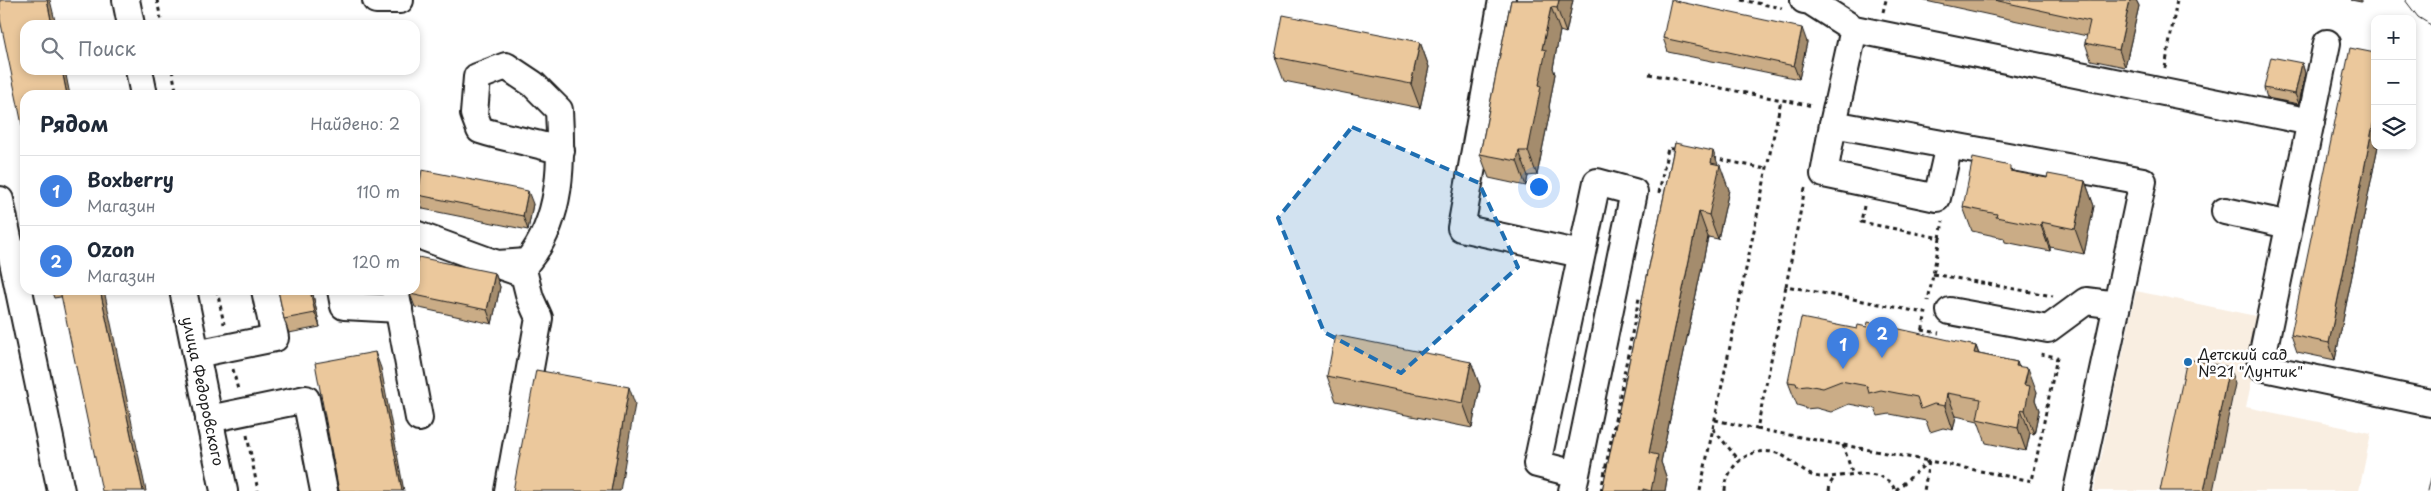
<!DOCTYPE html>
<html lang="ru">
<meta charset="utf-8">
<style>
body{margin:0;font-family:"Playpen Sans",sans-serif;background:#f6f6f7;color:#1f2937}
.controls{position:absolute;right:15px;top:15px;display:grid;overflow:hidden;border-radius:10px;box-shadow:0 2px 8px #0003}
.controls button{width:45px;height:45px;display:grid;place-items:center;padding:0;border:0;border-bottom:1px solid #e0e1e3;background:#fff;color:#1f2937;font:25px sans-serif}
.you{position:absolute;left:1538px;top:186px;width:18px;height:18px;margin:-12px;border:4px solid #fff;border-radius:50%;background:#1a73e8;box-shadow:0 0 0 8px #1a73e833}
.badge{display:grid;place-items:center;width:32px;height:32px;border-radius:50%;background:#ea580c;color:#fff;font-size:16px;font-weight:700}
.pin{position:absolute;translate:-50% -41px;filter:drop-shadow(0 1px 2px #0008)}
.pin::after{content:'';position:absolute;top:26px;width:18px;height:15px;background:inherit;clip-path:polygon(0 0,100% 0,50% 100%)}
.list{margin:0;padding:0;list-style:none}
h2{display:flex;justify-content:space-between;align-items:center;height:65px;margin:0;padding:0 20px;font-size:21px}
h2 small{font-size:16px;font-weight:400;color:#747a83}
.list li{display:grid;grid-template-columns:32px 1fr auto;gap:15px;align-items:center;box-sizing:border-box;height:70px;padding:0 20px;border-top:1px solid #e0e1e3}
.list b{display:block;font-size:19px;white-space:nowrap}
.list p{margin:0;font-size:16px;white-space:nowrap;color:#747a83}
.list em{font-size:16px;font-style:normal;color:#747a83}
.icon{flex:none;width:28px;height:28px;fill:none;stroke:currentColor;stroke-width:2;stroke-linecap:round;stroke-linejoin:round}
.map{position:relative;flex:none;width:2431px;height:491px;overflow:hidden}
.search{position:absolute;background:#fff;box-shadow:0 2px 8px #0003;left:20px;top:20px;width:400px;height:55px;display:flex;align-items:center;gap:12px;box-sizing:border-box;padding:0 18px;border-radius:15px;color:#747a83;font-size:19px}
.panel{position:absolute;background:#fff;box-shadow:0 2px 8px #0003;left:20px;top:90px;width:400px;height:205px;border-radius:15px}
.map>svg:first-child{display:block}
.built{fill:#f9eee1}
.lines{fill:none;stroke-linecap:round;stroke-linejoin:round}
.minor-casing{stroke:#1c1c1c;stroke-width:30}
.path{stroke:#1c1c1c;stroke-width:3;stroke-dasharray:4 4;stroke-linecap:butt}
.minor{stroke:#fff;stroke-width:26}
.tram{stroke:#1c1c1c;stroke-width:1}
.wall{fill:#caac86;stroke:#1c1c1c}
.shaded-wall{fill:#a48c6d;stroke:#1c1c1c}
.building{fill:#ebc89c;stroke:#1c1c1c}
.marked{fill:#1f6fb2;fill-opacity:0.2;stroke:#1f6fb2;stroke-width:4;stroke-dasharray:10 6;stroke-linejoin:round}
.poi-dot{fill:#1f6fb2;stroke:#fff;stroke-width:2}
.labels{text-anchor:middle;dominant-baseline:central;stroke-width:5;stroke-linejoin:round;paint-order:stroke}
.poi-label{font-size:15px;fill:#1c1c1c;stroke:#fff;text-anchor:start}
.street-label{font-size:15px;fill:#1c1c1c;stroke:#fff}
</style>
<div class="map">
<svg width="2431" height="491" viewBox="0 0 2431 491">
<rect width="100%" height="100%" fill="#fff"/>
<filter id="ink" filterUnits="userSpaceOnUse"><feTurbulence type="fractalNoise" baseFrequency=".02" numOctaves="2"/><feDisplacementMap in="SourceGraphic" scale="10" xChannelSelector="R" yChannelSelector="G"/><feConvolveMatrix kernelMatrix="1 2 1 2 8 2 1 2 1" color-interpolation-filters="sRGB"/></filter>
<g filter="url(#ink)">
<polygon class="built" points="2136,291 2265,318 2246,407 2371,433 2359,491 2094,491"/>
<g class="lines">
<g class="minor-casing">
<g id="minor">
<polyline points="126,0 131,25"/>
<polyline points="376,0 400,0"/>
<polyline points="1502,0 1461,228 1581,254"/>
<polyline points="1804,0 1810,1 1854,29 2311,122"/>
<polyline points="1854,29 1833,124 2143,181 2117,305 2086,301 2048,329 1950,311"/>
<polyline points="2327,43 2260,367 2431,403"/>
<polyline points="139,70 144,95"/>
<polyline points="1833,124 1824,174 1937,198 1949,145"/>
<polyline points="0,200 61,491"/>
<polyline points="2225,211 2289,225"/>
<path d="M415 234 497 264 527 262C562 220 562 162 559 110L533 84 506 66 477 77 474 114 480 130C507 139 534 142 561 151"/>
<polyline points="498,265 524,274 530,298 539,318 508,491"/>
<polyline points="183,290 224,491"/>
<polyline points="341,290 344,306 399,309"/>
<polyline points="395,290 419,418"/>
<polyline points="196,354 275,338 265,290"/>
<polyline points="209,419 306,399 324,491"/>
<polyline points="1572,491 1576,474 1634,192 1597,182 1537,464 1576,474"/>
<polyline points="2077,491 2117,305"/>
</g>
</g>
<g class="path">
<polyline points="157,0 162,25"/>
<polyline points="1741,0 1782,8"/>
<polyline points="1883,12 1886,0"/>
<polyline points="2165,68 2177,0"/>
<polyline points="172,70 177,95"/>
<polyline points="1649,74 1813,106"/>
<polyline points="1713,158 1766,169"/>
<polyline points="1805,188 1786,286 1925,313"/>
<polyline points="1659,193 1668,148 1677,150"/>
<polyline points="1864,206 1861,222 1940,238 1928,301"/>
<polyline points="1940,238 1943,221"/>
<polyline points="1933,274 2053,296"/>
<polyline points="217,290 224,324"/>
<polyline points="1922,330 1939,333"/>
<polyline points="1921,338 1926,312"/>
<polyline points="233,369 238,390"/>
<polyline points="1715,420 1757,429 1786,286"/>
<polyline points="1713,429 1739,460"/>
<polyline points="1757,429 1929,461 1924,491"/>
<polyline points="247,435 258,491"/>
<polyline points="1843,445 1853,475"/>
<polyline points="1896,490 1929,461 2032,481 2057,357 2040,354"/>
<polyline points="1601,491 1639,298"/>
<polyline points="1700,491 1781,100"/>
<path d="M1725 491C1726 464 1752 444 1779 454 1795 460 1803 477 1822 477 1847 478 1881 463 1896 491"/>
<polyline points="1829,491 1830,484 1834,478"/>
</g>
<use href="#minor" class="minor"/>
<g class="tram">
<polyline points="2405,0 2418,17 2431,25"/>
<polyline points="2428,491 2431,478"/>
</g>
</g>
<g class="wall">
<polygon points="1511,0 1573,0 1566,33 1560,31 1553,68 1555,74 1549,107 1550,111 1537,175 1528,176 1526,186 1489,178 1480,154"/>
<polygon points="1921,0 2136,0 2139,6 2125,67 2091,60 2085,43 2087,36"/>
<polygon points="2351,0 2361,0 2361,2"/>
<polygon points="1663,38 1807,42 1799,79 1668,52"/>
<polygon points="1420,42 1429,67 1420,108 1284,81 1275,57"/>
<polygon points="2302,63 2305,73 2299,104 2267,98 2264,88"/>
<polygon points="1675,143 1718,165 1729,190 1718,239 1708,237 1661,462 1667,479 1665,491 1602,491"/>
<polygon points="2375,146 2378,146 2335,360 2297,352 2291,335"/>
<polygon points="2012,171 2047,178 2085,181 2094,206 2084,254 2050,247 2050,251 2005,242 2004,238 1972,231 1963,207"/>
<polygon points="418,195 533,204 528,230 423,209"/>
<polygon points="495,273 500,287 492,324 415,307 410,294"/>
<polygon points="51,290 104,290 54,298"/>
<polygon points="278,290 312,290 320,327 289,333 284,319"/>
<polygon points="1857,329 1976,346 1979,354 2017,362 2018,366 2037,392 2035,400 2039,410 2034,434 2030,433 2026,451 1986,443 1978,421 1956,416 1953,430 1943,428 1930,432 1926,421 1890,414 1878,416 1875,409 1849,404 1831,412 1816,408 1805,409 1804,407 1797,405 1788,382"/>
<polygon points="1471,362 1480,386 1472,428 1336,401 1327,376"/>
</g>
<g class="shaded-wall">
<polygon points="47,0 50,0 56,25 52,25"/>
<polygon points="1559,0 1573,0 1566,33 1557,8"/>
<polygon points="2130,0 2136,0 2139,6 2125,67 2119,50"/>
<polygon points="1551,7 1560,31 1553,68 1555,74 1549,107 1550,111 1537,175 1528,151 1539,85 1542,49"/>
<polygon points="1802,28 1807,42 1799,79 1794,66"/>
<polygon points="1420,42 1429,67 1420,108 1411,84"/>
<polygon points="2302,63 2305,73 2299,104 2295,94"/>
<polygon points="62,70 65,70 70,95 67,95"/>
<polygon points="2375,115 2375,146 2378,146 2335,360 2329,343"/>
<polygon points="1519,151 1528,176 1526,186 1517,161"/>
<polygon points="1713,151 1719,167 1720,165 1729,190 1718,239 1709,215 1711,163"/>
<polygon points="2085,181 2094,206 2084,254 2075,229"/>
<polygon points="528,191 533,204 528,230 523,216"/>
<polygon points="1699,212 1708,237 1661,462 1667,479 1665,491 1651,491 1649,453"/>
<polygon points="2041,222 2050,247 2050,251 2041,226"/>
<polygon points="495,273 500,287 492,324 487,310"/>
<polygon points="100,290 104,290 146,491 143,491"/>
<polygon points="310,290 312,290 320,327 315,313"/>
<polygon points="1976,346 1984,370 1974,353"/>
<polygon points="375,352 381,368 404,491 402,491"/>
<polygon points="1471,362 1480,386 1472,428 1463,403"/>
<polygon points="2017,362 2025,383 2028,368 2037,392 2035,400 2039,410 2034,434 2025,410 2016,366"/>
<polygon points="2229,367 2235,384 2213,491 2204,491"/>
<polygon points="629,387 635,404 620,491 611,491"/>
<polygon points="1947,393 1956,416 1953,430 1945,406"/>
<polygon points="2021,409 2030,433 2026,451 2018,428"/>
</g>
<g class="building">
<polygon points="0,0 47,0 52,25 25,25 25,70 62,70 67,95 25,95 25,139 0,19"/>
<polygon points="1511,0 1559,0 1557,8 1551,7 1542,49 1546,50 1539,85 1541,86 1528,151 1519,151 1517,161 1480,154"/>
<polygon points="1671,0 1802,28 1794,66 1663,38"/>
<polygon points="1994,0 2130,0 2119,50 2085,43 2090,21"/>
<polygon points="1283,15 1420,42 1411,84 1275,57"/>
<polygon points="2350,48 2375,53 2375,115 2329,343 2291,335"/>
<polygon points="2271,57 2302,63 2295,94 2264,88"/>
<polygon points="1675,143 1713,151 1711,163 1720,165 1709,215 1699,212 1649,453 1658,455 1651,491 1643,489 1643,491 1602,491"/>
<polygon points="1973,158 2010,166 2010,171 2047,178 2048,174 2085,181 2075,229 2041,222 2041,226 1996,217 1997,214 1963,207"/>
<polygon points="422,170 528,191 523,216 418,195"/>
<polygon points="418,257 495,273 487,310 410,294 411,290 415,290 415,271"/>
<polygon points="60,290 100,290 143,491 102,491"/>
<polygon points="278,290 310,290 315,313 284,319"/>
<polygon points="1801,318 1857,329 1858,325 1867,327 1868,322 1976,346 1974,353 2017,362 2016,366 2028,368 2024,385 2030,386 2025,410 2021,409 2018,428 1977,419 1981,399 1947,393 1945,406 1934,404 1921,409 1917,397 1881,390 1869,393 1867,386 1841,381 1823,388 1807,385 1797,386 1796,383 1788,382"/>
<polygon points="1335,335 1471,362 1463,403 1327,376"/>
<polygon points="375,352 402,491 339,491 315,363"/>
<polygon points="2187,359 2229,367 2204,491 2160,491"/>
<polygon points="536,370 629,387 611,491 513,491"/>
</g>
</g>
<path class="marked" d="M1352 127 1479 183 1518 267 1401 373 1324 332 1278 218Z"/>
<circle class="poi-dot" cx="2188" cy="362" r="5"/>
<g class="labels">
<g class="poi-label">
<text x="2198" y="353">Детский сад<tspan x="2198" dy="17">№21 "Лунтик"</tspan></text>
</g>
<g class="street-label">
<text transform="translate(204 391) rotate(78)">улица Федоровского</text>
</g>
</g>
</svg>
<div class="controls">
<button>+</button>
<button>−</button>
<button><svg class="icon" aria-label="layers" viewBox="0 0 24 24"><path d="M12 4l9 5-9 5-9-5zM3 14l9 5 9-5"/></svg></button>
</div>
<div class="you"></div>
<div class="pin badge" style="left:1843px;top:369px;background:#3f7fe0">1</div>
<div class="pin badge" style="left:1882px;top:358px;background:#3f7fe0">2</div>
<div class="search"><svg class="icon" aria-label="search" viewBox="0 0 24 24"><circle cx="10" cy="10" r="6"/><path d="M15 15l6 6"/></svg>Поиск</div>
<section class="panel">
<h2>Рядом<small>Найдено: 2</small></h2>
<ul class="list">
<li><span class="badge" style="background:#3f7fe0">1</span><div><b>Boxberry</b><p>Магазин</p></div><em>110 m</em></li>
<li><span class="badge" style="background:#3f7fe0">2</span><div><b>Ozon</b><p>Магазин</p></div><em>120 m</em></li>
</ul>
</section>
</div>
